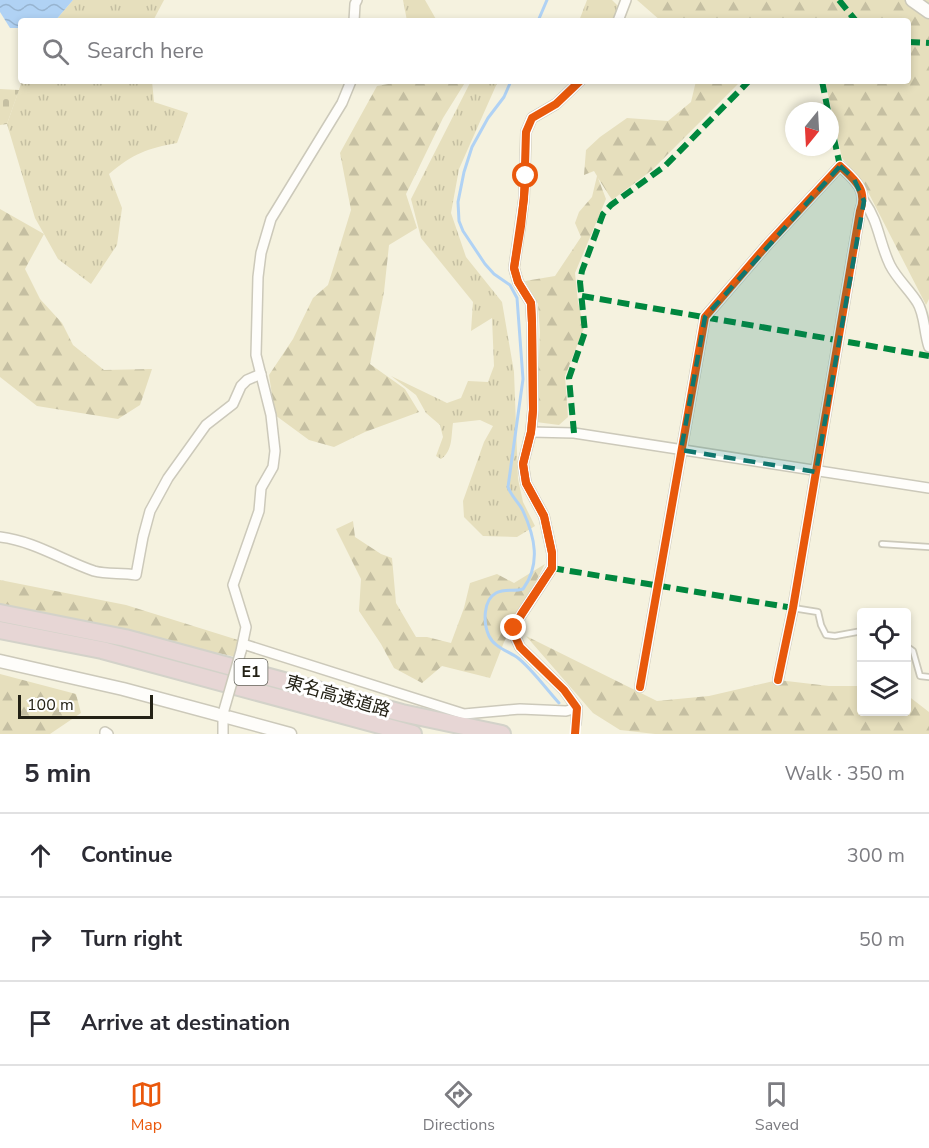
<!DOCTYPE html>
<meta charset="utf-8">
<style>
body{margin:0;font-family:"Nunito Sans","Noto Sans JP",sans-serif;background:#f7f7f7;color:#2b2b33}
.controls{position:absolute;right:18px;bottom:18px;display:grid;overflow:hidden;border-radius:6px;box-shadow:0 3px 9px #0003}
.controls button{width:54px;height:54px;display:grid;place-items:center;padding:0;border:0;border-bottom:2px solid #e1e1e2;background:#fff;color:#2b2b33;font:30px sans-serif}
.compass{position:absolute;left:785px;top:102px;width:54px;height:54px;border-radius:50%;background:#fff;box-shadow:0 3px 9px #0003;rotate:198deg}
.scale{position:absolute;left:18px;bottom:15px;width:135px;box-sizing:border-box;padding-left:6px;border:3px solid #232115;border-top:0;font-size:16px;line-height:21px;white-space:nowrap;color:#232115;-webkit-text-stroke:4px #fff;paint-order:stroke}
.stop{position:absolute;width:18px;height:18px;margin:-14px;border:4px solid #ea580c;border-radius:50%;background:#fff}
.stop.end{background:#ea580c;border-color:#fff;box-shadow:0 2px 6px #0008}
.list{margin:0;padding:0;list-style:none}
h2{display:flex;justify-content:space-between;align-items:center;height:78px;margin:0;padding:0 24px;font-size:26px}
h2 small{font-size:20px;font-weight:400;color:#7c7c81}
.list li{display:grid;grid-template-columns:39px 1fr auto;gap:18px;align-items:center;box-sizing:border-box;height:84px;padding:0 24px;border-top:2px solid #e1e1e2}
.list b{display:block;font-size:22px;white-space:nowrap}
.list em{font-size:20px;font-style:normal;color:#7c7c81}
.icon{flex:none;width:33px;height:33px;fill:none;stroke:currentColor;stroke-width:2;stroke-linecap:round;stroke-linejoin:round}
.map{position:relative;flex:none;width:929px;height:734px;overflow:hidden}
.search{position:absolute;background:#fff;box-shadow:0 3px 9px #0003;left:18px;right:18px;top:18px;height:66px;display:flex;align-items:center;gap:15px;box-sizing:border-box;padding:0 21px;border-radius:6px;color:#7c7c81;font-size:22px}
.sheet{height:330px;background:#fff}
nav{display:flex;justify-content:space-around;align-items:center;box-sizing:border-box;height:84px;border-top:2px solid #e1e1e2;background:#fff;font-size:16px;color:#7c7c81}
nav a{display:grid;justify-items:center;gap:3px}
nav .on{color:#ea580c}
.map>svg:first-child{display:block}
.grass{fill:url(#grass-tufts)}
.forest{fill:url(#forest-firs)}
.cemetery{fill:url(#cemetery-stones)}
.water{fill:url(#water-waves)}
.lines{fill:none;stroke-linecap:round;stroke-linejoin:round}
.stream{stroke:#b0d2f4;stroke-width:3}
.minor-tunnel{stroke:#cbc8b7;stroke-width:9;stroke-dasharray:9 4.5;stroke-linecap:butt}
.service-casing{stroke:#ccc9ba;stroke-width:8}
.minor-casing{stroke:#ccc9ba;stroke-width:12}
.tertiary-casing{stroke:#ccc9ba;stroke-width:15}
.motorway-casing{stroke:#d3d2c9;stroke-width:20}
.service{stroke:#fefdfa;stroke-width:4.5}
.minor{stroke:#fefdfa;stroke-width:9}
.tertiary{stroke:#fefdfa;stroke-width:12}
.motorway{stroke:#e7d6d5;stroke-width:16}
.minor-bridge-casing{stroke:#ccc9ba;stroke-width:12;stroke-linecap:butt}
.minor-bridge{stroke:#fefdfa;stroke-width:9}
.quiet{stroke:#00873e;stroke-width:6;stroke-dasharray:12 6;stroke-linecap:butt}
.cycleway-casing{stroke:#fff;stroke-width:11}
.cycleway{stroke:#e8590c;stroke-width:8}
.route{stroke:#ea580c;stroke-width:8}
.marked{fill:#0f766e;fill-opacity:0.2;stroke:#0f766e;stroke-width:4.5;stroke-dasharray:12 8;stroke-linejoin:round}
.labels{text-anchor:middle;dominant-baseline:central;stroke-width:6;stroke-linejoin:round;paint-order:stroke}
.shield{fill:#fff;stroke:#65645b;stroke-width:1.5}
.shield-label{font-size:16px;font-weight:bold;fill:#232115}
.street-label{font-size:18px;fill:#232115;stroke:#fff}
</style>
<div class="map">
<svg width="929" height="734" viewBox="0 0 929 734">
<defs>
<pattern id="grass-tufts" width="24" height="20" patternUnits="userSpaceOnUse" patternTransform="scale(1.5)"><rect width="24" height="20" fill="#e6dfbd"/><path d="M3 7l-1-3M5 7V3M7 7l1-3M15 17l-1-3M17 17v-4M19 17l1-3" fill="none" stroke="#c5bfa2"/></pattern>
<pattern id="forest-firs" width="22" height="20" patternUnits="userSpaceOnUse" patternTransform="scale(1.5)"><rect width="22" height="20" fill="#e6dfbd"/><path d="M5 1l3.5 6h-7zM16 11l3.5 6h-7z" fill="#c5bfa2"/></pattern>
<pattern id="cemetery-stones" width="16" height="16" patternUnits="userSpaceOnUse" patternTransform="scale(1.5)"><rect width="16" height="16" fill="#e6dfbd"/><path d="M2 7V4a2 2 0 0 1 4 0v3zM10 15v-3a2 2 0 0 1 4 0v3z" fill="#c5bfa2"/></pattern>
<pattern id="water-waves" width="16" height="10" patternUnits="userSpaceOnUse" patternTransform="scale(1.5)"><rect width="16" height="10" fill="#b0d2f4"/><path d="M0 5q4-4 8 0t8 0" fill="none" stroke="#97b4d0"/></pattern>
</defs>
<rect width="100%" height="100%" fill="#f5f2df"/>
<g class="grass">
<polygon points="73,0 164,0 154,19 148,21 55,21"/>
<polygon points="403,0 425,0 437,21 407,21"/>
<polygon points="587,0 612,0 620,8 614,21 579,21"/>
<path d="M22 81H152L154 102 188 113 177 143C148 148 132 154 109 174L122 208 117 245 91 284 58 259 35 218 7 124Z"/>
<path d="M471 81H498L459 169 451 213 466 257 502 302 514 372 518 479 523 502 535 526 517 537 483 536 464 517 463 501 484 442 493 426 480 420 453 423C451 436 453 451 441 459L436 456 443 437 440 425 426 413 416 395 391 376 447 403 461 398 468 381 488 382 494 366 492 318 471 331 473 302 421 238 411 199Z"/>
</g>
<g class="forest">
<polygon points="637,0 929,0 929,299 926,305 866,188 842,158 825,81 908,81 908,21 661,21"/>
<polygon points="405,81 466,81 443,118 406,194 417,228 389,245 384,292 370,364 405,389 419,412 365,432 334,447 309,440 275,415 269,375 293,339 313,298 328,285 351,210 340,153 377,86"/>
<polygon points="696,81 741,81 652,170 612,200 598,178 606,199 575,273 578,302 584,328 565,376 568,417 559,425 536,422 540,332 538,304 525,281 555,276 581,237 575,223 579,212 592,197 597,176 594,171 584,175 586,150 600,137 627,118 668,121 691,102"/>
<polygon points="0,209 44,234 25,269 40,299 62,323 73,345 104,370 152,369 140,405 118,419 37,406 0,377"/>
<polygon points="353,521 355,537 381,554 392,558 396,603 416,637 427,637 451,643 464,608 470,583 497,574 514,583 545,564 504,642 490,678 442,666 422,683 394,668 381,644 359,611 361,579 336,529"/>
<polygon points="0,580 126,605 238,640 236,657 0,606"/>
<polygon points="526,636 657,701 709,696 778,680 829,686 861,686 862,712 906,712 907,695 929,712 929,734 655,734 620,730 593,713"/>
<polygon points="0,674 76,694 81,713 50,734 0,734"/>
</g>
<polygon class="cemetery" points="0,89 19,90 7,124 0,125"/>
<polygon class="water" points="0,0 73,0 55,21 21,21 21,28 10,28 0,12"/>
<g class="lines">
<g class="stream">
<polyline points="538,21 547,0"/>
<path d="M511 81 504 97 488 118 472 147 464 172 458 202 459 221 463 231 485 264 494 274 510 285 517 298 523 379 508 487C512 498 519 502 523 511 535 537 541 564 523 589 514 592 505 588 496 593 483 600 483 623 489 636 494 647 508 651 518 658 532 669 547 690 559 703"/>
</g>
<polyline class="minor-tunnel" points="575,734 576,723"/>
<g class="service-casing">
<g id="service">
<polyline points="882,544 929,547"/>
<polyline points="793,608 818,612 821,625 826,635 835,636 862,631"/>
<polyline points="906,646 913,651 920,676 929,677"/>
</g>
</g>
<g class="minor-casing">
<g id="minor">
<polyline points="354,21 355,4 357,0"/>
<polyline points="618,21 626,0"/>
<path d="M864 201C879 222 879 242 890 265 897 279 909 289 917 302 925 314 924 333 929 347"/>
<polyline points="531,432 574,433 929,488"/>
<path d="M0 537C34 541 62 560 94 571 108 575 122 572 136 575L143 537 150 511 168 478 206 425 233 404 241 386 247 380 261 374"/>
<polyline points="243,644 464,714 520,709 566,711 577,708"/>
<polyline points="241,651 246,627 233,585 259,511 261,488 273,467 275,451 271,415 256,355 258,277 261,253 271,219 342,103 351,81"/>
<path d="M640 687 705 317 767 245 840 166C855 180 868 190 860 211L793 608 778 680"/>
<polyline points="223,713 223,734"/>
<polyline points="576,723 577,708 564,690 520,647 514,634 516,623 552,568 552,553 544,516 526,483 523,464 531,432 533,410 532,323 531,303 518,282 514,268 524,199 526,132 532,118 556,104 580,81"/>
<polyline points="105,734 105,732 108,734"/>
</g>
</g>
<g class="tertiary-casing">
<g id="tertiary">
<polyline points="912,0 929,12"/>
<polyline points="0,661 123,689 290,734"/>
</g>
</g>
<g class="motorway-casing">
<g id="motorway">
<polyline points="0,613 125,638 402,713 502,734"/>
<polyline points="0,630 102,650 413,734"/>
</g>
</g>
<use href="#service" class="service"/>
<use href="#minor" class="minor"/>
<use href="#tertiary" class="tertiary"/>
<use href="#motorway" class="motorway"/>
<g class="minor-bridge-casing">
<polyline id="minor-bridge" points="224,710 241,651"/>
</g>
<use href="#minor-bridge" class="minor-bridge"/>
<g class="quiet">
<polyline points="839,0 856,21"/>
<polyline points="908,42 929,43"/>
<polyline points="822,81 828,111"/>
<polyline points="830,120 840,166"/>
<polyline points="582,296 929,356"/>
<polyline points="574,433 569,378 585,332 580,282 582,271 603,214 611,205 665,166 749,81"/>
<polyline points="552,568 793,608"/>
</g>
<g class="cycleway-casing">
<g id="cycleway">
<path d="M640 687 705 317 767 245 840 166C855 180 868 190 860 211L793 608 778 680"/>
<polyline points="575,734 577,708 564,690 520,647 514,634 516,623 552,568 552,553 544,516 526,483 523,464 531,432 533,410 532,323 531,303 518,282 514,268 524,199 526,132 532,118 556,104 580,81"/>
</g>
</g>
<use href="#cycleway" class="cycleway"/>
</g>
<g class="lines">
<polyline class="route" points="514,628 522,613 552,568 552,553 544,516 526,483 523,464 531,432 533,410 532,323 531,303 518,282 514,268 521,226 526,176"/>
</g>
<path class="marked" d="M840 166 854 179 864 201 816 472 681 450 705 317Z"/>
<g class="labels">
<rect class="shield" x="234.5" y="659" width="33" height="26" rx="4.5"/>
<g class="shield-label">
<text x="251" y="672">E1</text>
</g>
<g class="street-label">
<text transform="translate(338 696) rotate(16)">東名高速道路</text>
</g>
</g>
</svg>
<div class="controls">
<button><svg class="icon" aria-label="locate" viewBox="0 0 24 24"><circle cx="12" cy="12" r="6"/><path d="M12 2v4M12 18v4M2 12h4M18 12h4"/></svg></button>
<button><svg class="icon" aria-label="layers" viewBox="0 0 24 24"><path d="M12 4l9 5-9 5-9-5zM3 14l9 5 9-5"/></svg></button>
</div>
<svg class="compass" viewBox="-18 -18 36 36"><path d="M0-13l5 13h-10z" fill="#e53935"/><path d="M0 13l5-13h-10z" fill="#7c7c81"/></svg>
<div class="scale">100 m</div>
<div class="stop" style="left:526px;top:176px"></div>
<div class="stop end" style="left:514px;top:628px"></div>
<div class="search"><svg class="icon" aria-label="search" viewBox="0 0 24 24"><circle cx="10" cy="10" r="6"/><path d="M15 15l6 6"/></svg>Search here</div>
</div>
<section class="sheet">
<h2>5 min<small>Walk · 350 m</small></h2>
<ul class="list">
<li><svg class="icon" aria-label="ahead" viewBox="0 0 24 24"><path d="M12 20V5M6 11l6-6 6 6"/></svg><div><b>Continue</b></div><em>300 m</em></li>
<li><svg class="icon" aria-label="right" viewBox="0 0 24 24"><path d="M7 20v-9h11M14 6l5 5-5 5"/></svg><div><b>Turn right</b></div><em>50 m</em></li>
<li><svg class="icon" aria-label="arrive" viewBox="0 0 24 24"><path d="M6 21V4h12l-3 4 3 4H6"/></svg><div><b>Arrive at destination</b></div></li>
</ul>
</section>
<nav>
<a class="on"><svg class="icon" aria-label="map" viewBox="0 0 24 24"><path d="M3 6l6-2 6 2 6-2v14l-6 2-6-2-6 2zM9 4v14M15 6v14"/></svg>Map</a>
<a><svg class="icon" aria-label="directions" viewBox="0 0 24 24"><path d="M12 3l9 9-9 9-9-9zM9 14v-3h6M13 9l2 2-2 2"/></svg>Directions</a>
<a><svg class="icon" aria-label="saved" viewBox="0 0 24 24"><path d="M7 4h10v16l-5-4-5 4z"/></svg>Saved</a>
</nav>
